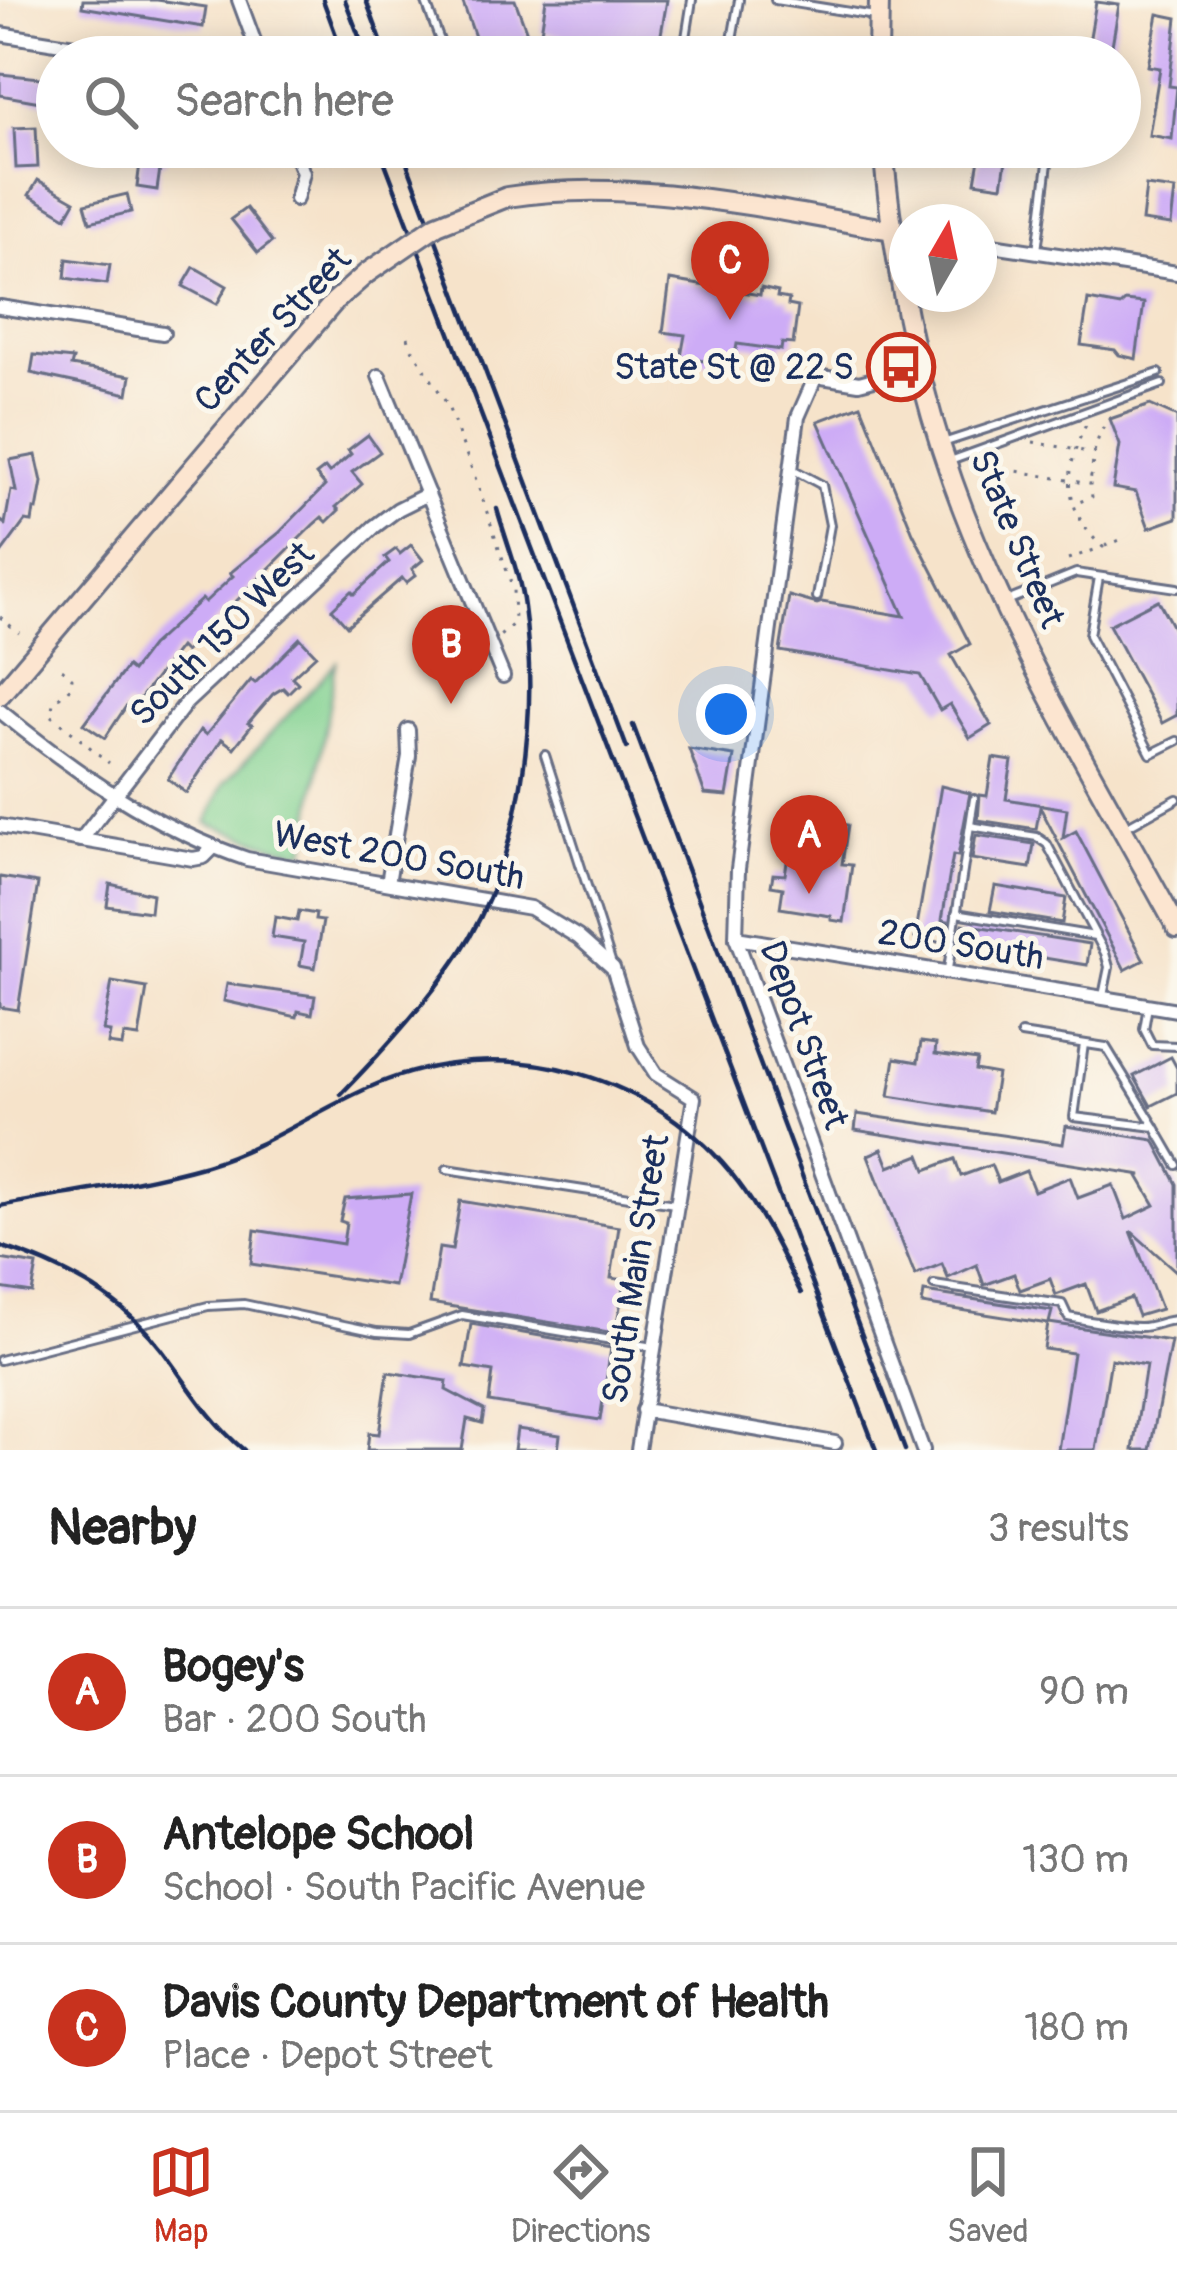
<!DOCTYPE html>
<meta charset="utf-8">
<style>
body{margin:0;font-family:Pangolin,sans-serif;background:#f6f6f6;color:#222}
.compass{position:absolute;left:889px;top:204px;width:108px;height:108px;border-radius:50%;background:#fff;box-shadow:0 6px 30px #0003;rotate:9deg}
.you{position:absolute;left:726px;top:714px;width:42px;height:42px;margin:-30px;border:9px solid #fff;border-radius:50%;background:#1a73e8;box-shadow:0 0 0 18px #1a73e833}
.badge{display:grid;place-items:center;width:78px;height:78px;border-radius:50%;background:#c8321e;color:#fff;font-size:39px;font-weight:700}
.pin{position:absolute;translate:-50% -99px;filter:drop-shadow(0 3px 6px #0008)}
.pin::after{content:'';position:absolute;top:63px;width:42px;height:36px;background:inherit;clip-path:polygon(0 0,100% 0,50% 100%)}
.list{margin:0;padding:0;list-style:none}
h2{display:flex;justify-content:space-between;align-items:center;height:156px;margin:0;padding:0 48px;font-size:51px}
h2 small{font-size:39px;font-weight:400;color:#767676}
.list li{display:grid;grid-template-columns:78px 1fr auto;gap:36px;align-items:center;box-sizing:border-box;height:168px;padding:0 48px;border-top:3px solid #e0e0e0}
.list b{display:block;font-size:45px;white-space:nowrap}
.list p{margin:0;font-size:39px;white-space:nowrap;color:#767676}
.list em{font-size:39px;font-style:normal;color:#767676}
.icon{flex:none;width:66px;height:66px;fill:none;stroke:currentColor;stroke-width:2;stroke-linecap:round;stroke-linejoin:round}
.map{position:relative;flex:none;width:1177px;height:1450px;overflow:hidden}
.search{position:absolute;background:#fff;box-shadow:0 6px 30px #0003;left:36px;right:36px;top:36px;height:132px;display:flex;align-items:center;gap:30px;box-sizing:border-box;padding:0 42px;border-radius:66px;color:#767676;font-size:45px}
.sheet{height:660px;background:#fff}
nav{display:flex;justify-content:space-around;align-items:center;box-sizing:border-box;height:168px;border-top:3px solid #e0e0e0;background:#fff;font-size:33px;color:#767676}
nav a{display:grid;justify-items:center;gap:6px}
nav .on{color:#c8321e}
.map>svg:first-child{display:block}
.green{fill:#83d292;stroke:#4f8078;stroke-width:3}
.building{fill:#cdacf6}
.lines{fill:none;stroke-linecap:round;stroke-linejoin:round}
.lane-casing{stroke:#686e84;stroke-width:12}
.street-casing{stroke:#686e84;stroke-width:18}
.secondary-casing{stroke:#686e84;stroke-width:24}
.path{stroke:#686e84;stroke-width:3;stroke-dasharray:3 9;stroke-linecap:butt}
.lane{stroke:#fff;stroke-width:6}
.street{stroke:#fff;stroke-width:12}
.secondary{stroke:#fce5d0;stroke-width:18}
.rail{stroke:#1b2f5e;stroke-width:4.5}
.secondary-bridge-casing{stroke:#686e84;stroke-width:24;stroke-linecap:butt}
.secondary-bridge{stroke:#fce5d0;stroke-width:18}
.labels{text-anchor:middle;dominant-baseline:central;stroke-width:10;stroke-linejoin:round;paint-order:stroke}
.street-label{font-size:36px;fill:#1b2f5e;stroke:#fbf7ec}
.poi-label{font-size:36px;fill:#1b2f5e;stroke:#fbf7ec;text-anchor:end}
</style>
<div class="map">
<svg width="1177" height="1450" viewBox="0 0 1177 1450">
<rect width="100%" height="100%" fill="#fbf7ec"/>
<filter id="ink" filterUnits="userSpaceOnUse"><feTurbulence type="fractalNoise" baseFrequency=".00833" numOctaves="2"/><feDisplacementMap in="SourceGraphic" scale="24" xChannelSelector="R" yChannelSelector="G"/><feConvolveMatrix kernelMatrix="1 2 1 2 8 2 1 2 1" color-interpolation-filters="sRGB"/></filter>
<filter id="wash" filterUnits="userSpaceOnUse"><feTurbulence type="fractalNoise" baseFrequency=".004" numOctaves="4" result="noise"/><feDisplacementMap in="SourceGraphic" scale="48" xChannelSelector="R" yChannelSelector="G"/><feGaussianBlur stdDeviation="2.7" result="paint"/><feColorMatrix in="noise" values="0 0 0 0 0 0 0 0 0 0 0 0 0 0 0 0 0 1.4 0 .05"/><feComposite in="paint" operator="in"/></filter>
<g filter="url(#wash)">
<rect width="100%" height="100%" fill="#f6e3ca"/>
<polygon class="green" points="336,663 305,852 274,846 207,823 223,785"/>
<g id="blocks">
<g class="building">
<polygon points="83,0 157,0 206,7 203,27 82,7"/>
<polygon points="462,0 515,0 536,57 482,57"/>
<polygon points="546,0 667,0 657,57 606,57 608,44 541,32"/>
<polygon points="1096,2 1119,5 1110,57 1087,54"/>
<polygon points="1158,14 1177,18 1169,86 1177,87 1172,139 1149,135 1160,68 1148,66"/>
<polygon points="0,74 51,79 46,103 0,95"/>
<polygon points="36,127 38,167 16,168 14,128"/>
<polygon points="142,147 168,147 166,163 161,162 157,190 137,187"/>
<polygon points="777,147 823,147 818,169 774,161"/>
<polygon points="981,147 1008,147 1002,186 975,182"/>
<polygon points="38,180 75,201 66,217 29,195"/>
<polygon points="1146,186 1175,190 1171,225 1142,221"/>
<polygon points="127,194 131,212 90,222 85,204"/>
<polygon points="246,208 272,242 258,253 231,219"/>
<polygon points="67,259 110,265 107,284 65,278"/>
<polygon points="194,267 227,286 217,304 183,286"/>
<polygon points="670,280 760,295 761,288 778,292 777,297 789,299 788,305 798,307 793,344 782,343 781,350 737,344 733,366 681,357 685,335 663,332"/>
<polygon points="1088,300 1120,306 1125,301 1144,303 1136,359 1119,355 1115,350 1081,345"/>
<polygon points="34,355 73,359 71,366 131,376 128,394 31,373"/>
<polygon points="861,405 913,533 970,644 951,655 991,725 970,738 950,704 940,710 920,675 780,651 789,596 817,604 822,602 904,616 818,421"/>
<polygon points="1150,405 1177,417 1177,518 1149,528 1136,492 1113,488 1120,445 1110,419"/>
<polygon points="368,435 380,452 352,472 362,484 336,507 339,510 327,522 322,517 314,524 185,652 180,647 132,709 127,705 105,738 84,724 127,667 132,671 151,646 202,599 205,602 233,576 230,573 279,533 325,486 316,475 325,468 329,473 351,454 348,450"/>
<polygon points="36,455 42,482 37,510 34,509 32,522 25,521 0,555 0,520 5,524 11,490 16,491 10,460"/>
<polygon points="411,545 423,560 412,569 416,575 406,583 402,578 347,626 332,609 351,591 354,594 389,562 385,557 396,549 400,554"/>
<polygon points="1158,600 1177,635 1177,715 1162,723 1109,625"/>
<polygon points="300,638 316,655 292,677 298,683 288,693 283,688 273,694 248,723 252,725 234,748 222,739 186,793 168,779 200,730 206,735 251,680 255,683"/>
<polygon points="689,749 734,756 727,796 705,794"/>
<polygon points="993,758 1012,761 1006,799 1067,809 1063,838 1076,831 1144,960 1125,970 1040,807 1036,829 978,820 980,795 987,796"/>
<polygon points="941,786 970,793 958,856 953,855 942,920 948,921 945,942 938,942 915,938"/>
<polygon points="794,818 848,825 842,864 852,865 844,922 831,920 831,916 780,908 783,888 771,886 773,874 785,875"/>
<polygon points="976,835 1034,844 1030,868 972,859"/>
<polygon points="0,877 38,883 18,1010 0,1007"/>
<polygon points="110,884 152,894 150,912 107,906"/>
<polygon points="995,886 1066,898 1062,923 990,911"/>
<polygon points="299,911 316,914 315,920 323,921 315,968 300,965 304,942 272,937 275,917 297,921"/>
<polygon points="963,924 1090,944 1087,965 959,944"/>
<polygon points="112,982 147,988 139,1037 124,1035 122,1046 108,1044 110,1032 103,1031"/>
<polygon points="227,984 315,996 312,1014 298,1011 297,1017 224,1001"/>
<polygon points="921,1042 936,1044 935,1054 977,1060 975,1070 997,1074 991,1112 889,1096 895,1058 918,1062"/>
<polygon points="1171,1057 1177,1068 1177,1093 1151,1106 1134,1076"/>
<polygon points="857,1114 1063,1144 1066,1126 1154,1140 1177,1184 1177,1272 1131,1231 1161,1309 1138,1316 1131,1298 1096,1311 1086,1284 1056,1295 1050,1279 1020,1290 1014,1274 984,1285 977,1265 948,1278 942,1264 915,1275 868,1155 882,1149 889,1167 920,1155 926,1170 955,1159 961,1176 991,1165 998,1182 1026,1171 1034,1191 1070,1177 1078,1198 1113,1185 1126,1219 1155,1205 1138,1176 1142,1175 855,1130"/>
<polygon points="411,1194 394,1286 251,1264 255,1230 343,1244 346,1223 340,1221 345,1199"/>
<polygon points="460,1201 619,1227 611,1278 625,1280 615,1333 430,1303 439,1248 452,1250"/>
<polygon points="0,1259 37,1265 32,1293 0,1288"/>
<polygon points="924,1292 1052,1311 1049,1323 1171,1341 1150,1450 1133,1450 1146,1365 1111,1359 1096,1450 1058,1450 1073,1353 1044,1349 1048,1324 922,1304"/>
<polygon points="471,1324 611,1348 600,1420 489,1402 493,1372 464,1367"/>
<polygon points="388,1372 447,1381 446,1390 484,1410 482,1423 467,1419 462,1450 367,1450 369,1433 379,1434"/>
<polygon points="517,1429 560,1435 558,1450 514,1450"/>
</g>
</g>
</g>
<g filter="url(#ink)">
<use href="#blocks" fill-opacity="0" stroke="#686e84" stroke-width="3"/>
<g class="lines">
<g class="lane-casing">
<g id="lane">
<polyline points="425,0 446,57"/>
<polyline points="775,0 875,16"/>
<polyline points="683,57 692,0"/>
<polyline points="729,57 739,0"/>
<polyline points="1061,57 1062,45"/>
<polyline points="1037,251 1050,147"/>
<polyline points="946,442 1159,373"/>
<polyline points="950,461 1162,384"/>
<polyline points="794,470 822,485 830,525 817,597"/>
<polyline points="1099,577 1089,635 1151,754 1177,741"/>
<polyline points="1007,601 1076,573 1177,588"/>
<polyline points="545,755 612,964"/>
<polyline points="970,826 1037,837 1047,844 1105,953 1109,967 1103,996"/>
<polyline points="1126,827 1177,799"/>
<polyline points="956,913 1095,936"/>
<polyline points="948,969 974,799"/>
<polyline points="1148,1006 1144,1029 1152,1045 1177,1046"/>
<polyline points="1021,1034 1106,1047 1155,1127 1074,1117 1084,1044"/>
<polyline points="1155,1127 1177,1165"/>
<polyline points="447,1169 675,1204"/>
<path d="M934 1285 1062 1304 1068 1317C1091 1321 1115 1326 1138 1327 1152 1328 1163 1320 1177 1320"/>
<polyline points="0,1360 208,1306 244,1304 377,1332 409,1334 462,1315 653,1347"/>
</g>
</g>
<g class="street-casing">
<g id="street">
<polyline points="239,0 260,57"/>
<polyline points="0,34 142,57"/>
<polyline points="293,147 303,173 296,199"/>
<polyline points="88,149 88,147"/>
<polyline points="979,243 1177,273"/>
<polyline points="0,307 163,333"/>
<polyline points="919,367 859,383 816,376 798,417 738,869 736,938 923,1450"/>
<polyline points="379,376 503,676"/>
<path d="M0 711C75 772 154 828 247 859L530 908 578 937 613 968 638 1046 656 1074 694 1098 638 1450"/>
<polyline points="0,826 193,859 204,857 213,848"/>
<polyline points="81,840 186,703 374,527 398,509 428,494"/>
<polyline points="388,883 409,756 408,730"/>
<polyline points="736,938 1177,1010"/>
<polyline points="643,1410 835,1443"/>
</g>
</g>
<g class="secondary-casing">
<g id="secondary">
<polyline points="878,57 879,0"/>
<path d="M883 147C894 271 919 396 964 512 1020 657 1103 792 1177 928"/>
<path d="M507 197C635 177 765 209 892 230"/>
<polyline points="0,695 334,302 367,273"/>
</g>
</g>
<g class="path">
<polyline points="942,302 959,294"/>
<polyline points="408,337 411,347 447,404 476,480 513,589 514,623 500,636"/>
<polyline points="1033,442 1094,453 1090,483"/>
<polyline points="1094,452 1100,433 1112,414"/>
<polyline points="994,467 1090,484 1092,497 1074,504"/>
<polyline points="1105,546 1125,538"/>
<path d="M1068 559 1103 547C1063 512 1063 469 1086 425"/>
<polyline points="0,617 19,633"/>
<polyline points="62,669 72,678 71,687 53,703 51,715 109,763"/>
</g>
<use href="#lane" class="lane"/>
<use href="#street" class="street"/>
<use href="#secondary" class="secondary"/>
<g class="rail">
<polyline points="323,0 344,57"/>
<polyline points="345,0 367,57"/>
<polyline points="366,0 387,57"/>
<polyline points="379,147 876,1450"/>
<polyline points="401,147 627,748"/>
<polyline points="633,725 905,1450"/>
<path d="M341 1094C384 1050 426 1004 460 953 522 859 539 716 524 607 520 574 506 541 497 509"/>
<path d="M0 1206C68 1193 139 1184 206 1165 271 1146 324 1104 387 1080 513 1034 657 1075 738 1182 764 1216 782 1256 801 1293"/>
<path d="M0 1246C61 1265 122 1297 162 1350 188 1385 210 1422 244 1450"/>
</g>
<g class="secondary-bridge-casing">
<polyline id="secondary-bridge" points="367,273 437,225 507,197"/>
</g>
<use href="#secondary-bridge" class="secondary-bridge"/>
</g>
</g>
<defs>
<g id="bus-ring" transform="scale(3.45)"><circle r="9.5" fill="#fbf7ec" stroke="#c8321e" stroke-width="1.5"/><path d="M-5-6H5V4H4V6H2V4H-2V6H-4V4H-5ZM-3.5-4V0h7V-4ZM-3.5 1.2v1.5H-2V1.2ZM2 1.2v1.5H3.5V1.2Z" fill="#c8321e"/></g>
</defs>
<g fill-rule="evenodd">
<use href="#bus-ring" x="901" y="367"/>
</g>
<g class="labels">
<g class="street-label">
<text transform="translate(273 330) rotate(-47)">Center Street</text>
<text transform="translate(1017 539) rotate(67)">State Street</text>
<text transform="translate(222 634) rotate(-45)">South 150 West</text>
<text transform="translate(399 856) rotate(10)">West 200 South</text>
<text transform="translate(961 945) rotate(9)">200 South</text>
<text transform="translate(804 1035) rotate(70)">Depot Street</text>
<text transform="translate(636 1269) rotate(-81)">South Main Street</text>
</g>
<g class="poi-label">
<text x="854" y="367">State St @ 22 S</text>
</g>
</g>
</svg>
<svg class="compass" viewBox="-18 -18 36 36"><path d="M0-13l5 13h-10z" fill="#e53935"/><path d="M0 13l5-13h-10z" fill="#767676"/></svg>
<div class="you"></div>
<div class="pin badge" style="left:809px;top:894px">A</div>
<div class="pin badge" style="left:451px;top:704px">B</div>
<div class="pin badge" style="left:730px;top:320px">C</div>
<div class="search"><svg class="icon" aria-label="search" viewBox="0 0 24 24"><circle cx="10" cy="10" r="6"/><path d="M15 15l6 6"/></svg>Search here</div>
</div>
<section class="sheet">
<h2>Nearby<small>3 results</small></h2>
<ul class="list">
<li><span class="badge">A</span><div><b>Bogey's</b><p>Bar · 200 South</p></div><em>90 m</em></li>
<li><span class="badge">B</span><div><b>Antelope School</b><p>School · South Pacific Avenue</p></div><em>130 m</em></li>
<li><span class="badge">C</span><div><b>Davis County Department of Health</b><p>Place · Depot Street</p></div><em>180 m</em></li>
</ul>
</section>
<nav>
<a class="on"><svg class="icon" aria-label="map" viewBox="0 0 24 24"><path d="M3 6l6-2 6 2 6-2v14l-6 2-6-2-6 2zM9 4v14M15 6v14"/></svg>Map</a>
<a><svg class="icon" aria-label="directions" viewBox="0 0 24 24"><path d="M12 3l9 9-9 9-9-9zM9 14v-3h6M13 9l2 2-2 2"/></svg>Directions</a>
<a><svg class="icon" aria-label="saved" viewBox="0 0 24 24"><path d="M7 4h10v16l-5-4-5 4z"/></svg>Saved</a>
</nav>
